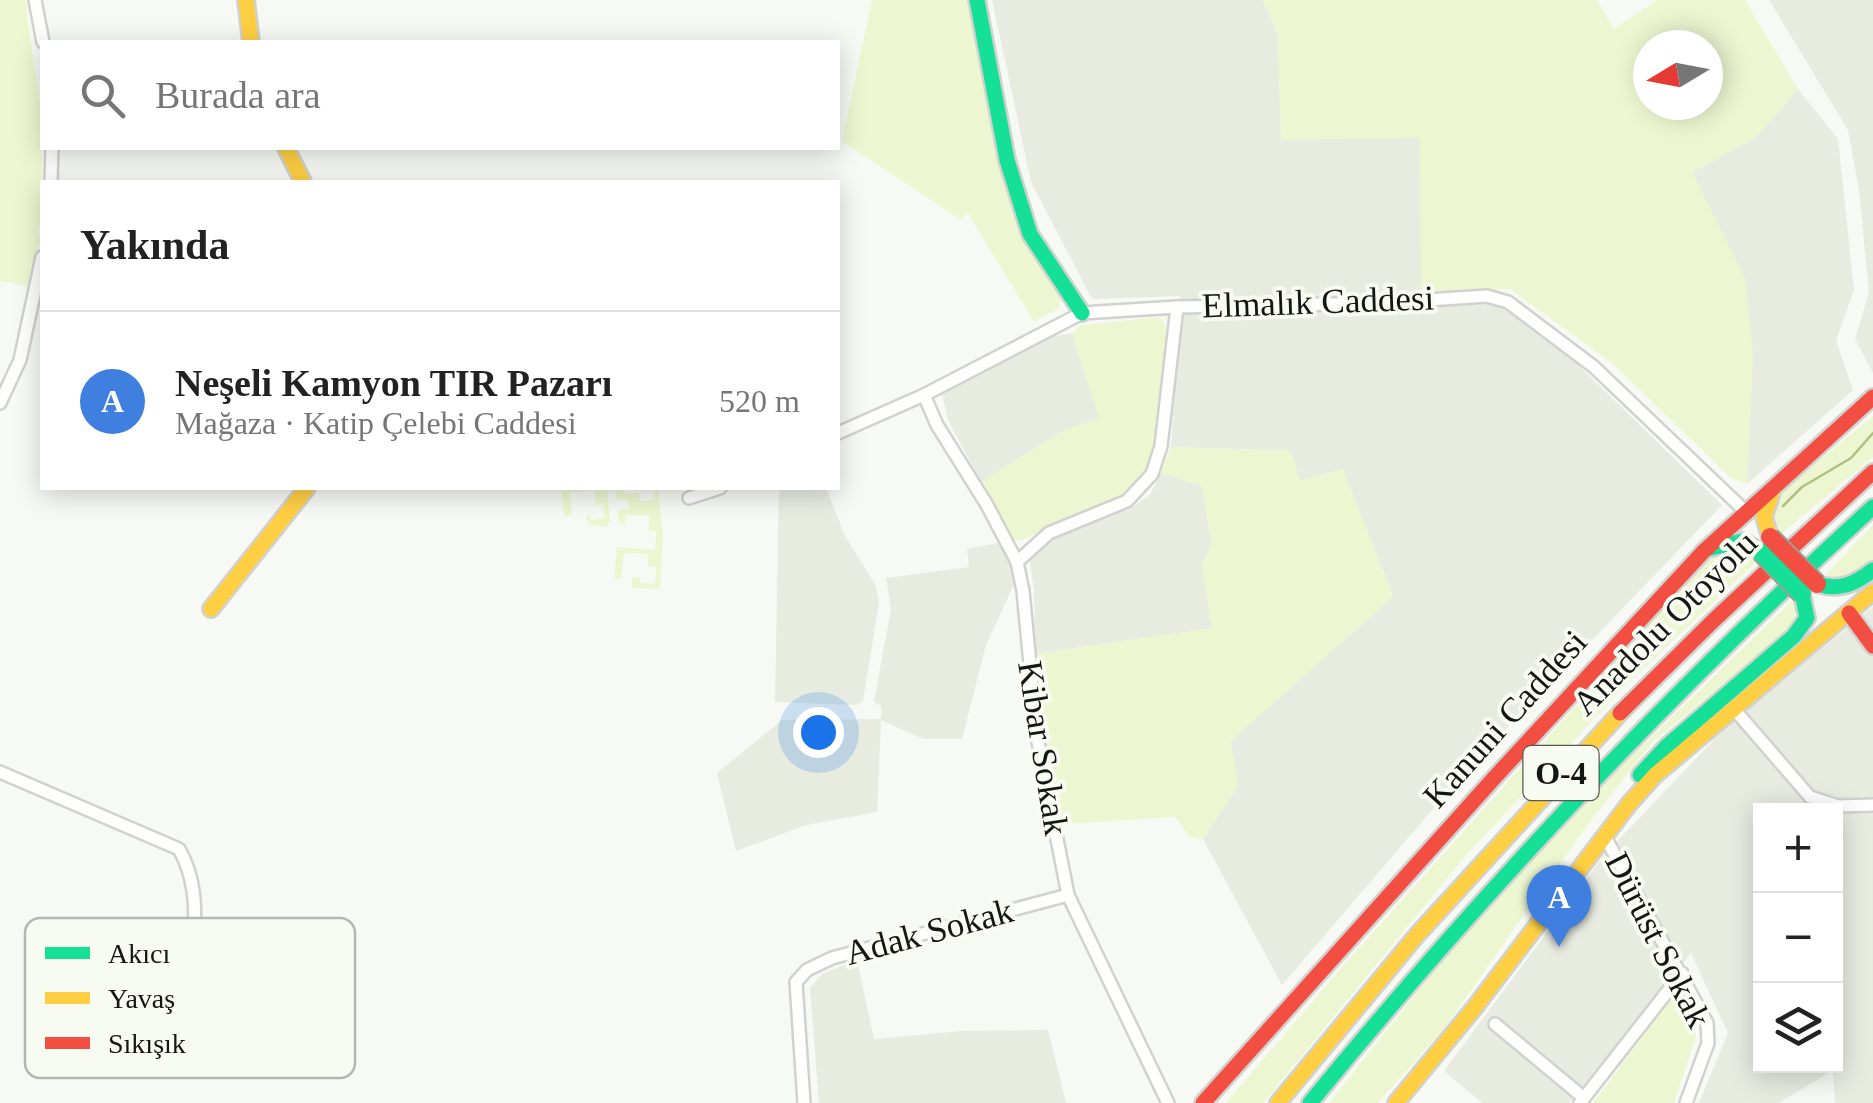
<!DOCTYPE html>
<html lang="tr">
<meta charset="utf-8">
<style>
body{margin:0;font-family:"Times New Roman",serif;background:#f2f2f2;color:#222}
.controls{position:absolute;right:30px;bottom:30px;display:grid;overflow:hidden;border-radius:0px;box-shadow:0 5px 25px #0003}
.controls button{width:90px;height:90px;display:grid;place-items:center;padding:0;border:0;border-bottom:2px solid #e0e0e0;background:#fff;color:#222;font:50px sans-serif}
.compass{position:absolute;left:1633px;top:30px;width:90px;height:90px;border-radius:50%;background:#fff;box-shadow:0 5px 25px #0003;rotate:260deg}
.you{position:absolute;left:818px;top:732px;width:35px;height:35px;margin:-25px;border:8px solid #fff;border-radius:50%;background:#1a73e8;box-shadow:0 0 0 15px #1a73e833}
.badge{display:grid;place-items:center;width:65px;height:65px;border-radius:50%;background:#b45309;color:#fff;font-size:32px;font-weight:700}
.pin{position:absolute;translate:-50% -82px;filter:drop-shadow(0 2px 5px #0008)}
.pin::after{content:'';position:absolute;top:52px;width:35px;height:30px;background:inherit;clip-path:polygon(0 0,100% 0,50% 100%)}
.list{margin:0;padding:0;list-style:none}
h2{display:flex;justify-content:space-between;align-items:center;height:130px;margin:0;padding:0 40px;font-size:42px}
h2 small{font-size:32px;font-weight:400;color:#767676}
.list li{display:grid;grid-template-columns:65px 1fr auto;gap:30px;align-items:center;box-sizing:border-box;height:180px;padding:0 40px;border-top:2px solid #e0e0e0}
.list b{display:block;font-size:38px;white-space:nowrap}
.list p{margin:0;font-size:32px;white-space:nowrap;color:#767676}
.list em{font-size:32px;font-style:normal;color:#767676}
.icon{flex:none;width:55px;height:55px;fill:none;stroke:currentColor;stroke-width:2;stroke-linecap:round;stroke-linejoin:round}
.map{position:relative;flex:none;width:1873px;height:1103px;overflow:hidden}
.search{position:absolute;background:#fff;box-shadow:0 5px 25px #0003;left:40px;top:40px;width:800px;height:110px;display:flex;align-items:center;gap:25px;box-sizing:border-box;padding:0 35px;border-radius:0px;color:#767676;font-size:38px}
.panel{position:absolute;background:#fff;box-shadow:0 5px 25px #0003;left:40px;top:180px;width:800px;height:310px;border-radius:0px}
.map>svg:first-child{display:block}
.built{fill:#e7ebe0;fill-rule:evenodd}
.green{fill:#ecf7d1;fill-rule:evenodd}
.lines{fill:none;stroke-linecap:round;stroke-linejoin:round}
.stream{stroke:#b1c082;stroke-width:2.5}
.street-casing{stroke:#d1d2cf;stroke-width:16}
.fast-casing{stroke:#d1d2cf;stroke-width:20}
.slow-casing{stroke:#d1d2cf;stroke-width:20}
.jam-casing{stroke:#d1d2cf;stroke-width:20}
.street{stroke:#fefefd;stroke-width:11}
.fast{stroke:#16e098;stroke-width:15}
.slow{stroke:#ffcf43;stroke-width:15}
.jam{stroke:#f24e42;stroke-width:15}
.fast-bridge-casing{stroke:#9da191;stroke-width:22;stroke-linecap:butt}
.jam-bridge-casing{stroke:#9da191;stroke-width:22;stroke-linecap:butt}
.fast-bridge{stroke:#16e098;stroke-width:18}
.jam-bridge{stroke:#f24e42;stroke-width:18}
.labels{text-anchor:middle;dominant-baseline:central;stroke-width:8;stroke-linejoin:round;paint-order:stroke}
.shield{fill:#f8fbf2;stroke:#595a56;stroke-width:2.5}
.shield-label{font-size:32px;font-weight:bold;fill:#151513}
.street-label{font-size:35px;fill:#151513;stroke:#f8fbf2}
.key{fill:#f8fbf2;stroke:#b4b6af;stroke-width:2.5}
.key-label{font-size:28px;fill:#151513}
</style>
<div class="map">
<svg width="1873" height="1103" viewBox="0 0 1873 1103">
<rect width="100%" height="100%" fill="#f7f9f4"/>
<g class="built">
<polygon points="992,0 1263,0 1278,35 1281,139 1420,138 1422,291 1496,288 1497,304 1574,361 1722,505 1463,774 1282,985 1203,839 1238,786 1230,741 1393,596 1343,470 1300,481 1291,451 1171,447 1180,296 1092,299 1031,182"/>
<polygon points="1769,0 1873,0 1873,373 1855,339 1869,292 1859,190 1848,130"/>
<polygon points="1798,89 1838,139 1854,290 1836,341 1853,390 1747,484 1753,351 1692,172 1754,139"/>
<polygon points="1072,333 1100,418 1063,431 981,482 948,420 942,393 1050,337"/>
<polygon points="1161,473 1202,486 1212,545 1202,564 1212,628 1035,654 1034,591 1030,561 1056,538 1127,510 1150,495"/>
<polygon points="779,488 826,488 845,536 876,586 879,603 863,701 858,705 775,702"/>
<polygon points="1002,542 1011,560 1014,584 986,645 962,739 923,739 881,720 877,812 806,825 736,851 717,773 782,720 881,719 881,706 874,702 891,609 886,578 969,567 967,549"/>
<path d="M1873 607V1103H1835L1833 1070 1779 1103H1699L1728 1033 1691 953 1569 1103H1482L1444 1071 1605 854 1730 723ZM1760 810H1836V1066H1760Z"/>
<polygon points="857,960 874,1039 961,1031 1048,1030 1066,1103 819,1103 810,988 822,974"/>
</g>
<g class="green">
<polygon points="0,0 25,0 42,119 42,218 37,231 40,239 31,287 0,281"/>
<polygon points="872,0 968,0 1000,161 1025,237 1060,298 1059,308 1034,322 968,213 961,220 842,141"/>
<path d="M1263 0H1597L1614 29 1657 0H1745L1798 89 1754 139 1692 172 1745 279 1753 351 1747 484 1731 478 1612 363 1510 289 1421 291 1420 138 1281 140 1278 35ZM1648 45H1708V105H1648Z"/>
<path d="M1160 317 1167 327C1162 371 1165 454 1134 486 1117 503 1085 510 1063 519 1048 524 1029 542 1014 540L981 482 1063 431 1099 418 1072 333 1081 325Z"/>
<polygon points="1873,416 1873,457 1780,535 1770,516 1782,491"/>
<polygon points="1171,447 1291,451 1300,481 1343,469 1393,597 1231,741 1238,786 1203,839 1190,837 1175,817 1062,824 1040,715 1035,654 1212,628 1202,564 1212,544 1202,486 1161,473"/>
<polygon points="561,488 607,488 610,521 606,527 589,525 586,515 590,515 591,520 605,518 603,505 596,505 594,490 570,493 572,515 564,516"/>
<polygon points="616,488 623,488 625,494 639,492 640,501 655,500 654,488 658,488 663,536 660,589 632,588 632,577 640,577 640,583 655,584 656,567 648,567 648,554 624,553 621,579 614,579 617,547 655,550 656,531 649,531 649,515 626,515 625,524 619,523 618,510 629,509 628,500 617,500"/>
<path d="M1873 525V560C1857 573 1846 580 1825 575Z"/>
<polygon points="1725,550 1739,551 1758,560 1623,688 1467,854 1263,1103 1226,1103 1336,974 1704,563"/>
<polygon points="1792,601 1796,610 1793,626 1653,742 1588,824 1445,1027 1378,1103 1329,1103 1430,976 1579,807"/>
<polygon points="1678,990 1696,1025 1695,1040 1674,1103 1593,1103"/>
</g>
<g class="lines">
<polyline class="stream" points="1783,506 1802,487 1851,458 1873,433"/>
<g class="street-casing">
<g id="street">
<polyline points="35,0 43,42"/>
<polyline points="51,182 52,148"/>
<polyline points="924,395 937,425 987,505 1017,562 1023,591 1037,737 1068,895 1168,1103"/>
<polyline points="0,403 20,360 42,257"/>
<polyline points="838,433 924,395 1082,313 1177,307 1383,303 1487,296 1508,302 1594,367 1745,511"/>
<polyline points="689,498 720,488"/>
<polyline points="1017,562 1049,533 1127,501 1152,474 1161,446 1177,307"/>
<polyline points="1734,709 1810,797 1838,806 1873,805"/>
<path d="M0 772 179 849C210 904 188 969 173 1026"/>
<polyline points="1604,835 1707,1023 1708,1043 1686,1103"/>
<polyline points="1495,1024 1584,1098"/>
<polyline points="804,1103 796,982 807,970 832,958 1068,895"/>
<polyline points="1580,1103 1682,973"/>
</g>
</g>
<g class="fast-casing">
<g id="fast">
<polyline points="977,0 1007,160 1030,234 1082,313"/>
<polyline points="1711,548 1743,541 1761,552"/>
<path d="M1817 584C1840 591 1855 584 1873 570"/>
<polyline points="1640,775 1666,747 1794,636 1807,618 1802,594"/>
<path d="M1310 1103C1484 890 1670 692 1873 507"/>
</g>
</g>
<g class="slow-casing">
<g id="slow">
<polyline points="246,0 251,42"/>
<polyline points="286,148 303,182"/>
<polyline points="1770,537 1764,517 1773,489"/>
<polyline points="211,609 307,488"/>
<polyline points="1278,1103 1417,935 1620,713"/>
<polyline points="1396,1103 1475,1007 1629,804 1655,775 1873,592"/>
</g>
</g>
<g class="jam-casing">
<g id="jam">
<polyline points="1849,613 1873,646"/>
<polyline points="1620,713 1714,620 1873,472"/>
<polyline points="1203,1103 1495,777 1703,552 1873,397"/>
</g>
</g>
<use href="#street" class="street"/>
<use href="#fast" class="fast"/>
<use href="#slow" class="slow"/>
<use href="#jam" class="jam"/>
<g class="fast-bridge-casing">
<polyline id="fast-bridge" points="1761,552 1802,594"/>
</g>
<g class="jam-bridge-casing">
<polyline id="jam-bridge" points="1770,537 1817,584"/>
</g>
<use href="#fast-bridge" class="fast-bridge"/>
<use href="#jam-bridge" class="jam-bridge"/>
</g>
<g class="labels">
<rect class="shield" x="1523.5" y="746" width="75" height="54" rx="8"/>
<g class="shield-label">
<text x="1561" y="773">O-4</text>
</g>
<g class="street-label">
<text transform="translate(1318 302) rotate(-2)">Elmalık Caddesi</text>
<text transform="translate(1665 623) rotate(-45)">Anadolu Otoyolu</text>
<text transform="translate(1505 719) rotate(-48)">Kanuni Caddesi</text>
<text transform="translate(1043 748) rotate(81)">Kibar Sokak</text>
<text transform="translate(929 932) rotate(-15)">Adak Sokak</text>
<text transform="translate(1658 940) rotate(63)">Dürüst Sokak</text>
</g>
</g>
<rect x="25" y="918" width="330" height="160" rx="15" class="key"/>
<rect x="45" y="947" width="45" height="12" fill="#16e098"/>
<rect x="45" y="992" width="45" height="12" fill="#ffcf43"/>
<rect x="45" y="1037" width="45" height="12" fill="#f24e42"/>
<g class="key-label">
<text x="108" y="963">Akıcı</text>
<text x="108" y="1008">Yavaş</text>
<text x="108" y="1053">Sıkışık</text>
</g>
</svg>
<div class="controls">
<button>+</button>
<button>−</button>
<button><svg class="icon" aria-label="layers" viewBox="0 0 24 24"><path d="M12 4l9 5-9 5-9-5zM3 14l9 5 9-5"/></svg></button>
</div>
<svg class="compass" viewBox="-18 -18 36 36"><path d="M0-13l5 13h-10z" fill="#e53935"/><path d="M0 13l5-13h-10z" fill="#767676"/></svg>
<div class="you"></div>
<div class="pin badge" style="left:1559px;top:947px;background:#3f7fe0">A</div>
<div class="search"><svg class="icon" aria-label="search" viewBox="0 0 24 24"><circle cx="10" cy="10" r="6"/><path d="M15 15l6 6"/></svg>Burada ara</div>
<section class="panel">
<h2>Yakında<small></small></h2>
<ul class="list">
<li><span class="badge" style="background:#3f7fe0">A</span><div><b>Neşeli Kamyon TIR Pazarı</b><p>Mağaza · Katip Çelebi Caddesi</p></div><em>520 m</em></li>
</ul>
</section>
</div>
